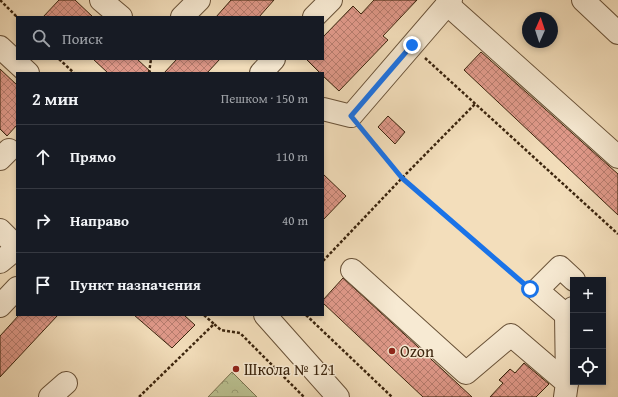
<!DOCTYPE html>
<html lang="ru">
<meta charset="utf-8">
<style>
body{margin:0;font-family:"Gentium Book Plus",serif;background:#20242c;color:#f1f3f6}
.controls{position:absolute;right:12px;bottom:12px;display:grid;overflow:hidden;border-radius:0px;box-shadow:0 2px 6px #0003}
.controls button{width:36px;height:36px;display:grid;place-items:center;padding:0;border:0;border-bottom:1px solid #363941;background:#171b24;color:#f1f3f6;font:20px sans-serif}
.compass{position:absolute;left:522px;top:12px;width:36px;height:36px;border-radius:50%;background:#171b24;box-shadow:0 2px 6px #0003;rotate:3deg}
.stop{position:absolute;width:12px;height:12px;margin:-9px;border:3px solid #1a73e8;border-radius:50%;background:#fff}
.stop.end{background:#1a73e8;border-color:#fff;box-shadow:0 1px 4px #0008}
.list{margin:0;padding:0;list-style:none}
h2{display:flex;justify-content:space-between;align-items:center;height:52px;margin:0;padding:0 16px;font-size:17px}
h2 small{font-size:13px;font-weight:400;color:#9ea1a6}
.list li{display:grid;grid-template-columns:26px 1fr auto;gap:12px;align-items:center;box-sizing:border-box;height:64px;padding:0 16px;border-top:1px solid #363941}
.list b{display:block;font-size:15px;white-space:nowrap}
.list em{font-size:13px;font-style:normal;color:#9ea1a6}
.icon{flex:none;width:22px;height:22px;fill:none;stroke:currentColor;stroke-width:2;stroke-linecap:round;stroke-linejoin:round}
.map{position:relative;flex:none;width:618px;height:397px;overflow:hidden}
.search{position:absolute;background:#171b24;box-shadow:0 2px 6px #0003;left:16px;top:16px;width:308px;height:44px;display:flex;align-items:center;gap:10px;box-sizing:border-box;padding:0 14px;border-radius:0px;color:#9ea1a6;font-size:15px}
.panel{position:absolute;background:#171b24;box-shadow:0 2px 6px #0003;left:16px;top:72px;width:308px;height:244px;border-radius:0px}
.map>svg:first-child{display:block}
.forest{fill:url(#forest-crowns);stroke:#7a724f}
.building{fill:url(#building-cross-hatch);stroke:#3b240d}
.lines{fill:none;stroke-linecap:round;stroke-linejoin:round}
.minor-casing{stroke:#695238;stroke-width:24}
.path{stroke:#3b240d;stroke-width:2.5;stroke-dasharray:3 2;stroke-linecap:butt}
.minor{stroke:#f7ead3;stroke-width:22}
.route{stroke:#1a73e8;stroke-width:5}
.poi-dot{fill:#8f2418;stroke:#f7ead3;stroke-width:1.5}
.labels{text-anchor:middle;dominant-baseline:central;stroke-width:3;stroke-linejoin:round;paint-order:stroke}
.poi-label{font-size:16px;fill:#3b240d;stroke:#f7ead3;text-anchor:start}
</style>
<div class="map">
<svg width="618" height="397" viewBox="0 0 618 397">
<defs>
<pattern id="forest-crowns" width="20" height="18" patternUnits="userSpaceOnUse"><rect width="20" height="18" fill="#bac191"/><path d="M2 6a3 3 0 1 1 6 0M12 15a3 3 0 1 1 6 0" fill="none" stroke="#989d75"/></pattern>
<pattern id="building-cross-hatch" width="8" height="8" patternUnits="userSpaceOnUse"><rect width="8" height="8" fill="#e0998a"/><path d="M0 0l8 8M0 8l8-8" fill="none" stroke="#b77d6f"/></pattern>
</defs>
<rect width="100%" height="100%" fill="#f3debb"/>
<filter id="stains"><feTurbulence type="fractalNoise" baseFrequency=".005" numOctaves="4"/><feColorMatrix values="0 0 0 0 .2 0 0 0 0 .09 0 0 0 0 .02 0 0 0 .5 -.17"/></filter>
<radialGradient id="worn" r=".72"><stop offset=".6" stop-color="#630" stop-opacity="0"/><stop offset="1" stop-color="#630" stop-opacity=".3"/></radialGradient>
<polygon class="forest" points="232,372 257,397 208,397"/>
<g class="building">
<polygon points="59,0 75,0 93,17 43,17"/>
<polygon points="231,0 274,0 259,17 216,17"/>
<polygon points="374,0 417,0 383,36 388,40 339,91 323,76 323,73 320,73 306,59 323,59 323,37 353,6 361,14"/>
<polygon points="481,52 618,174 618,215 464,70"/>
<polygon points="93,59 137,59 152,73 108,73"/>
<polygon points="177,59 220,59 207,73 164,73"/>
<polygon points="0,69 17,85 17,125 7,136 0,129"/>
<polygon points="388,116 405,132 395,144 378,127"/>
<polygon points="323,174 346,196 323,220"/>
<polygon points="343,278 404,334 472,397 423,397 323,303 323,300"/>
<polygon points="19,315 58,315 0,377 0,336"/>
<polygon points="134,315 184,315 195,325 172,348"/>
<polygon points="524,363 549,384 536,397 490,397 503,383 499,380 510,369 515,373"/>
</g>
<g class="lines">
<g class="minor-casing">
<g id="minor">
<polyline points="101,0 121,17"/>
<polyline points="583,0 618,33"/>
<polyline points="447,4 618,157"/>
<polyline points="182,17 199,0"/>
<polyline points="314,17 331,0"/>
<polyline points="0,47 28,73"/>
<polyline points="261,73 274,59"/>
<polyline points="323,109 351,116 451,0"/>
<polyline points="0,159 9,150"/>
<polyline points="0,230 17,247"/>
<polyline points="0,262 17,248"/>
<polyline points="352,270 466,373 511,335 567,383 565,397"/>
<polyline points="0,306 17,288"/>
<polyline points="265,315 338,397"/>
<polyline points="566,315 537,290 560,267 574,280"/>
<polyline points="567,383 566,315 573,308"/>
<polyline points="50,397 66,383"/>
</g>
</g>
<g class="path">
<polyline points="0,0 17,17"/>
<polyline points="425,58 618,234"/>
<polyline points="59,59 74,73"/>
<polyline points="149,73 151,59"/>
<polyline points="363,130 402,178 522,282"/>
<polyline points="323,261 402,178 475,104"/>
<polyline points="204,315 214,324"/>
<polyline points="306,315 392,397"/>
<polyline points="139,397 214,324 221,330 240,333 304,397"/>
</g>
<use href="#minor" class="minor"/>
</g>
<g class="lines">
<polyline class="route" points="412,45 351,116 402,178 530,289"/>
</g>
<g class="poi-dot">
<circle cx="392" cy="351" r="4"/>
<circle cx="236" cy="369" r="4"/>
</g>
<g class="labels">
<g class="poi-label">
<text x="400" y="351">Ozon</text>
<text x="244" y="369">Школа № 121</text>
</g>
</g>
<rect width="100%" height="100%" filter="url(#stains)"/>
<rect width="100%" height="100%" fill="url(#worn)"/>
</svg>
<div class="controls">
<button>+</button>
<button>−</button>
<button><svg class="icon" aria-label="locate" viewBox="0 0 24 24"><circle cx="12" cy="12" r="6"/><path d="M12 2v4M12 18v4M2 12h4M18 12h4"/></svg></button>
</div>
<svg class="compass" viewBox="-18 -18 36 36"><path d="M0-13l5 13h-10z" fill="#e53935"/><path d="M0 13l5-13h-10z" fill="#9ea1a6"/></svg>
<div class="stop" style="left:530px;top:289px"></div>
<div class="stop end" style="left:412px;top:45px"></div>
<div class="search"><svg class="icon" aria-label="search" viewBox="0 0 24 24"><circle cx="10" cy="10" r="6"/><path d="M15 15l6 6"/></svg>Поиск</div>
<section class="panel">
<h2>2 мин<small>Пешком · 150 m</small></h2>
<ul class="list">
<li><svg class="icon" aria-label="ahead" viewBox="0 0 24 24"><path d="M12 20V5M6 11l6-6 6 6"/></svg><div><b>Прямо</b></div><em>110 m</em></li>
<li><svg class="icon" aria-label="right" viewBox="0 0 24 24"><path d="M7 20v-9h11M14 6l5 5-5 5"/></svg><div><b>Направо</b></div><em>40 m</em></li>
<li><svg class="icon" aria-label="arrive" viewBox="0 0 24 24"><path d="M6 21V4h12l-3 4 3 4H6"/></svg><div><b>Пункт назначения</b></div></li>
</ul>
</section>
</div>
